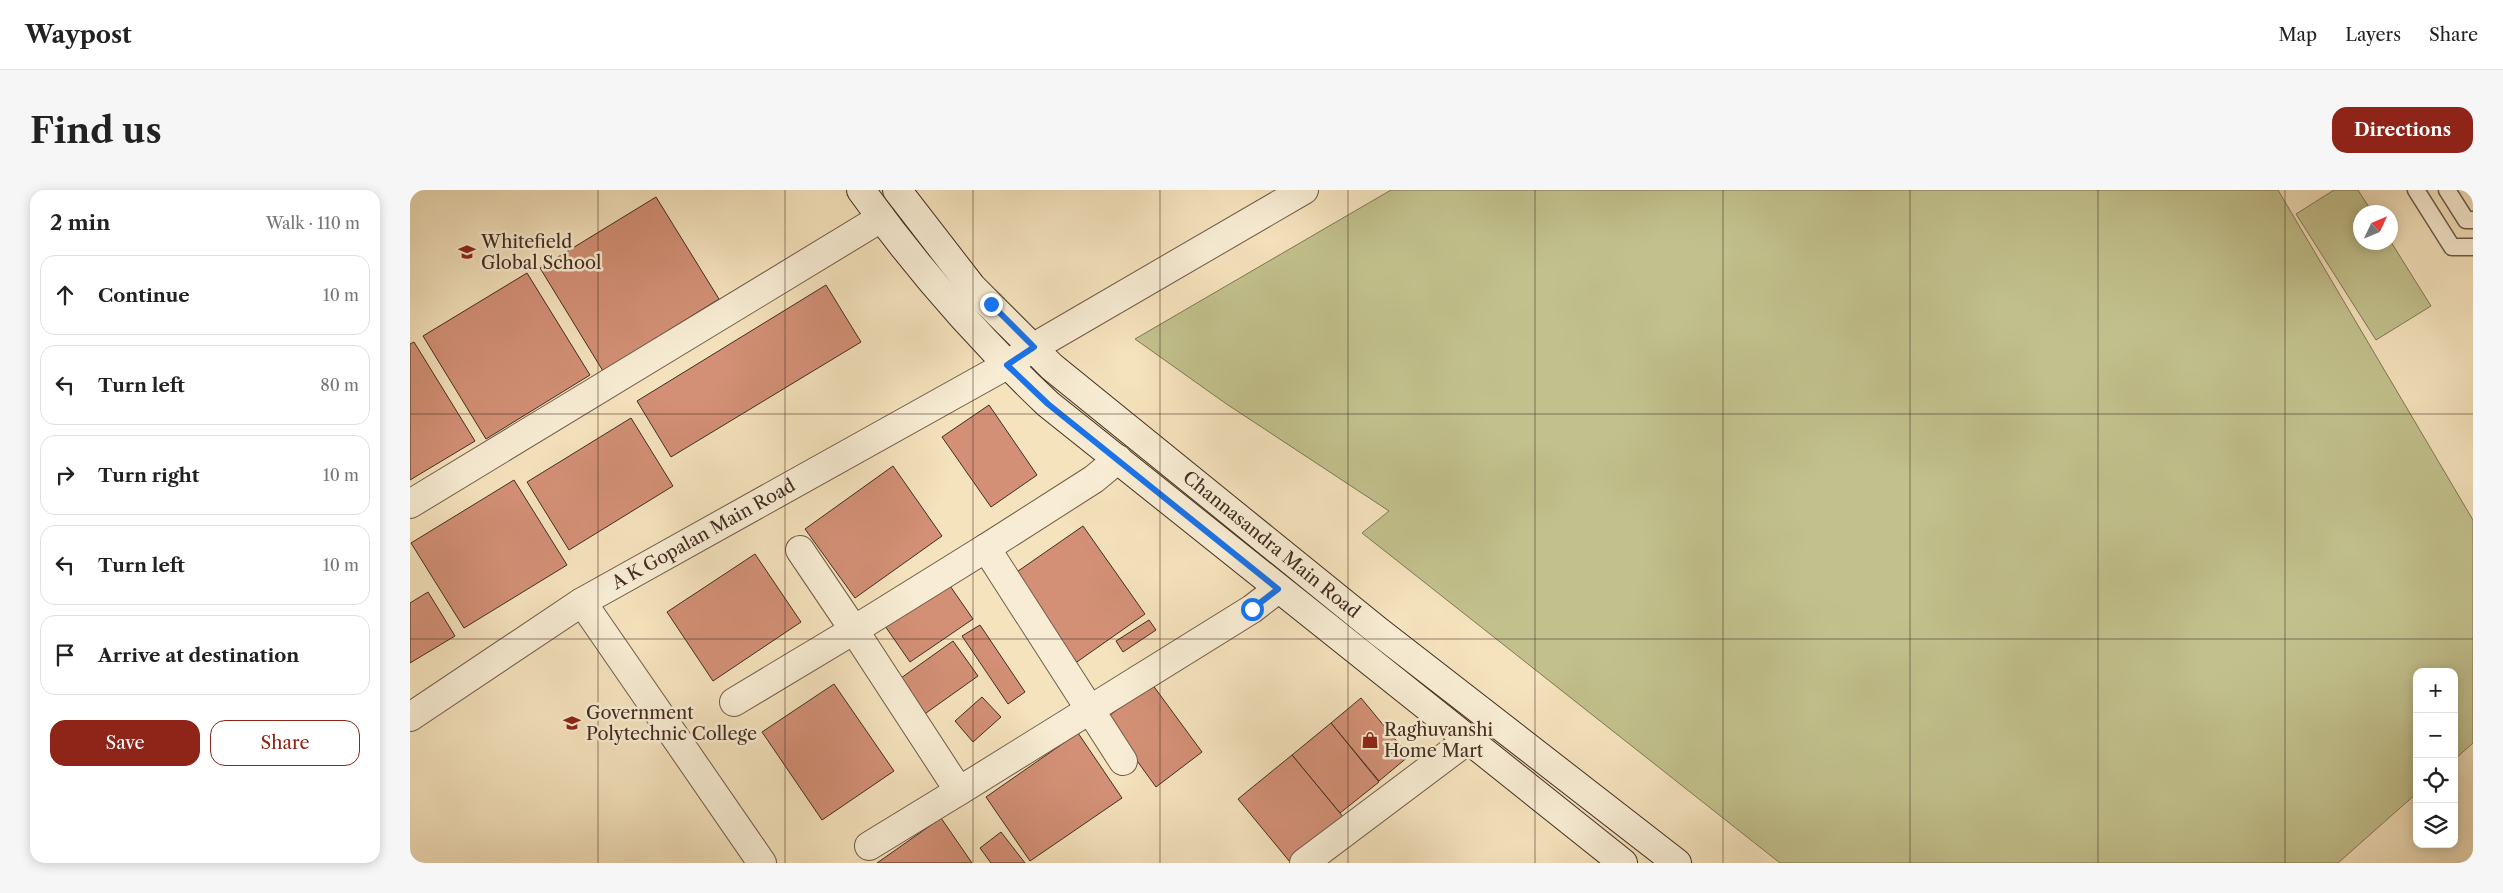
<!DOCTYPE html>
<meta charset="utf-8">
<style>
body{margin:0;font-family:"Libre Caslon Text",serif;background:#f6f6f6;color:#222}
.controls{position:absolute;right:15px;bottom:15px;display:grid;overflow:hidden;border-radius:10px;box-shadow:0 2px 12px #0003}
.controls button{width:45px;height:45px;display:grid;place-items:center;padding:0;border:0;border-bottom:1px solid #e0e0e0;background:#fff;color:#222;font:25px sans-serif}
.compass{position:absolute;left:1943px;top:15px;width:45px;height:45px;border-radius:50%;background:#fff;box-shadow:0 2px 12px #0003;rotate:46deg}
.stop{position:absolute;width:15px;height:15px;margin:-11px;border:4px solid #1a73e8;border-radius:50%;background:#fff}
.stop.end{background:#1a73e8;border-color:#fff;box-shadow:0 1px 5px #0008}
.list{margin:0;padding:0;list-style:none}
h2{display:flex;justify-content:space-between;align-items:center;height:65px;margin:0;padding:0 20px;font-size:21px}
h2 small{font-size:16px;font-weight:400;color:#767676}
.list li{display:grid;grid-template-columns:32px 1fr auto;gap:15px;align-items:center;box-sizing:border-box;height:80px;margin:0 10px 10px;padding:0 10px;border:1px solid #e0e0e0;border-radius:15px}
.list b{display:block;font-size:19px;white-space:nowrap}
.list em{font-size:16px;font-style:normal;color:#767676}
.actions{display:flex;gap:10px;padding:15px 20px}
.actions a{flex:1;padding:11px 0;border:1px solid #8f2418;border-radius:15px;text-align:center;font-size:18px;color:#8f2418}
.actions .main{background:#8f2418;color:#fff}
.icon{flex:none;width:28px;height:28px;fill:none;stroke:currentColor;stroke-width:2;stroke-linecap:round;stroke-linejoin:round}
.map{position:relative;flex:none;width:2063px;height:673px;overflow:hidden;border-radius:15px}
header{display:flex;align-items:center;gap:30px;box-sizing:border-box;height:70px;padding:0 25px;background:#fff;border-bottom:1px solid #e0e0e0}
header strong{font-size:24px}
nav{display:flex;gap:28px;margin-inline-start:auto;font-size:18px}
.intro{display:flex;align-items:center;justify-content:space-between;box-sizing:border-box;height:120px;padding:0 30px}
h1{margin:0;font-size:35px}
.button{padding:12px 22px;border-radius:15px;background:#8f2418;color:#fff;font-size:18px;font-weight:700}
main{display:flex;gap:30px;padding:0 30px}
aside{flex:1;background:#fff;border-radius:15px;box-shadow:0 2px 12px #0003}
.map>svg:first-child{display:block}
.green{fill:#c2c18d;stroke:#827656}
.building{fill:#d39076;stroke:#432c20}
.lines{fill:none;stroke-linecap:round;stroke-linejoin:round}
.service-casing{stroke:#705a47;stroke-width:19}
.minor-casing{stroke:#705a47;stroke-width:30}
.tertiary-casing{stroke:#705a47;stroke-width:30}
.secondary-casing{stroke:#432c20;stroke-width:30}
.service{stroke:#f8edd4;stroke-width:16}
.minor{stroke:#f8edd4;stroke-width:28}
.tertiary{stroke:#f8edd4;stroke-width:28}
.secondary{stroke:#f8edd4;stroke-width:28}
.route{stroke:#1a73e8;stroke-width:6}
.grid{fill:none;stroke:#432c20;stroke-width:1;stroke-opacity:0.55}
.labels{text-anchor:middle;dominant-baseline:central;stroke-width:5;stroke-linejoin:round;paint-order:stroke}
.poi-label{font-size:18px;fill:#432c20;stroke:#f8edd4;text-anchor:start}
.street-label{font-size:18px;fill:#432c20;stroke:#f8edd4}
</style>
<header>
<strong>Waypost</strong>
<nav><a>Map</a><a>Layers</a><a>Share</a></nav>
</header>
<div class="intro"><h1>Find us</h1><a class="button">Directions</a></div>
<main>
<aside>
<h2>2 min<small>Walk · 110 m</small></h2>
<ul class="list">
<li><svg class="icon" aria-label="ahead" viewBox="0 0 24 24"><path d="M12 20V5M6 11l6-6 6 6"/></svg><div><b>Continue</b></div><em>10 m</em></li>
<li><svg class="icon" aria-label="left" viewBox="0 0 24 24"><path d="M17 20v-9H6M10 6l-5 5 5 5"/></svg><div><b>Turn left</b></div><em>80 m</em></li>
<li><svg class="icon" aria-label="right" viewBox="0 0 24 24"><path d="M7 20v-9h11M14 6l5 5-5 5"/></svg><div><b>Turn right</b></div><em>10 m</em></li>
<li><svg class="icon" aria-label="left" viewBox="0 0 24 24"><path d="M17 20v-9H6M10 6l-5 5 5 5"/></svg><div><b>Turn left</b></div><em>10 m</em></li>
<li><svg class="icon" aria-label="arrive" viewBox="0 0 24 24"><path d="M6 21V4h12l-3 4 3 4H6"/></svg><div><b>Arrive at destination</b></div></li>
</ul>
<div class="actions"><a class="main">Save</a><a>Share</a></div>
</aside>
<div class="map">
<svg width="2063" height="673" viewBox="0 0 2063 673">
<rect width="100%" height="100%" fill="#f5e3bd"/>
<filter id="stains"><feTurbulence type="fractalNoise" baseFrequency=".004" numOctaves="4"/><feColorMatrix values="0 0 0 0 .2 0 0 0 0 .09 0 0 0 0 .02 0 0 0 .5 -.17"/></filter>
<radialGradient id="worn" r=".72"><stop offset=".6" stop-color="#630" stop-opacity="0"/><stop offset="1" stop-color="#630" stop-opacity=".3"/></radialGradient>
<g class="green">
<polygon points="981,0 1868,0 2063,330 2063,553 2044,570 2044,482 2007,482 2007,603 1928,673 1370,673 952,343 979,321 815,213 725,149"/>
<polygon points="1924,0 1948,0 1962,22 1950,22 1950,52 1981,52 2021,116 1966,150 1886,24"/>
</g>
<g class="building">
<polygon points="246,7 309,109 193,181 130,78"/>
<polygon points="117,83 180,185 76,249 13,146"/>
<polygon points="416,95 451,152 261,267 227,211"/>
<polygon points="4,152 65,251 0,290 0,154"/>
<polygon points="579,215 627,285 581,317 532,247"/>
<polygon points="221,228 263,296 159,360 117,292"/>
<polygon points="483,276 532,346 445,408 395,339"/>
<polygon points="104,290 157,375 54,438 1,353"/>
<polygon points="673,336 735,424 664,474 601,386"/>
<polygon points="345,364 391,432 303,491 257,422"/>
<polygon points="538,393 563,429 500,472 475,436"/>
<polygon points="18,402 45,446 0,473 0,413"/>
<polygon points="739,430 746,440 713,462 706,451"/>
<polygon points="570,435 615,502 598,514 552,446"/>
<polygon points="543,451 568,486 509,528 484,493"/>
<polygon points="424,494 484,581 412,630 352,542"/>
<polygon points="742,494 792,562 746,597 696,528"/>
<polygon points="572,507 591,527 563,552 545,531"/>
<polygon points="951,508 999,566 969,591 921,533"/>
<polygon points="921,533 969,592 930,623 882,565"/>
<polygon points="668,543 712,608 620,671 576,607"/>
<polygon points="882,565 934,628 880,672 828,609"/>
<polygon points="531,628 562,673 467,673"/>
<polygon points="591,642 615,673 581,673 570,658"/>
</g>
<g class="lines">
<g class="service-casing">
<g id="service">
<polyline points="2006,0 2042,57 2063,57"/>
<polyline points="2037,0 2056,30 2063,30"/>
</g>
</g>
<g class="minor-casing">
<g id="minor">
<polyline points="624,157 894,0"/>
<polyline points="0,314 471,28"/>
<polyline points="576,358 684,289 708,269"/>
<polyline points="172,412 352,673"/>
<polyline points="324,512 444,440 390,360"/>
<polyline points="713,571 576,358 444,440 549,601 842,419 868,399"/>
<polyline points="459,656 549,601"/>
<polyline points="894,673 1059,549"/>
</g>
</g>
<g class="tertiary-casing">
<g id="tertiary">
<path id="s1" d="M0 527 172 412 597 175 624 157"/>
</g>
</g>
<g class="secondary-casing">
<g id="secondary">
<path d="M451 0C506 77 569 149 638 214L1213 673"/>
<path id="s2" d="M487 0 562 97 642 177 968 441 1267 673"/>
</g>
</g>
<use href="#service" class="service"/>
<use href="#minor" class="minor"/>
<use href="#tertiary" class="tertiary"/>
<use href="#secondary" class="secondary"/>
</g>
<g class="lines">
<polyline class="route" points="581,114 624,157 597,175 638,214 868,399 842,419"/>
</g>
<path class="grid" d="M188 0V673M375 0V673M563 0V673M750 0V673M938 0V673M1125 0V673M1313 0V673M1500 0V673M1688 0V673M1875 0V673M0 224H2063M0 449H2063"/>
<defs>
<g id="school-bare" transform="scale(1.35)"><path d="M0-5L7-2L0 1L-7-2ZM-4 1L0 2.5L4 1V4Q0 6-4 4Z" fill="#8f2418" stroke="#f8edd4" stroke-width="2.5" paint-order="stroke"/></g>
<g id="university-bare" transform="scale(1.35)"><path d="M0-5L7-2L0 1L-7-2ZM-4 1L0 2.5L4 1V4Q0 6-4 4Z" fill="#8f2418" stroke="#f8edd4" stroke-width="2.5" paint-order="stroke"/></g>
<g id="shop-bare" transform="scale(1.35)"><path d="M-5-2.5h2.3a2.7 3.5 0 0 1 5.4 0H5L5.5 6h-11ZM-1.5-2.5h3a1.5 2.3 0 0 0-3 0Z" fill="#8f2418" stroke="#f8edd4" stroke-width="2.5" paint-order="stroke"/></g>
</defs>
<g fill-rule="evenodd">
<use href="#school-bare" x="57" y="62"/>
<use href="#university-bare" x="162" y="533"/>
<use href="#shop-bare" x="960" y="550"/>
</g>
<g class="labels">
<g class="poi-label">
<text x="71" y="52">Whitefield<tspan x="71" dy="21">Global School</tspan></text>
<text x="176" y="523">Government<tspan x="176" dy="21">Polytechnic College</tspan></text>
<text x="974" y="540">Raghuvanshi<tspan x="974" dy="21">Home Mart</tspan></text>
</g>
<g class="street-label">
<text stroke="none"><textPath href="#s1" startOffset="346">A K Gopalan Main Road</textPath></text>
<text stroke="none"><textPath href="#s2" startOffset="518">Channasandra Main Road</textPath></text>
</g>
</g>
<rect width="100%" height="100%" filter="url(#stains)"/>
<rect width="100%" height="100%" fill="url(#worn)"/>
</svg>
<div class="controls">
<button>+</button>
<button>−</button>
<button><svg class="icon" aria-label="locate" viewBox="0 0 24 24"><circle cx="12" cy="12" r="6"/><path d="M12 2v4M12 18v4M2 12h4M18 12h4"/></svg></button>
<button><svg class="icon" aria-label="layers" viewBox="0 0 24 24"><path d="M12 4l9 5-9 5-9-5zM3 14l9 5 9-5"/></svg></button>
</div>
<svg class="compass" viewBox="-18 -18 36 36"><path d="M0-13l5 13h-10z" fill="#e53935"/><path d="M0 13l5-13h-10z" fill="#767676"/></svg>
<div class="stop" style="left:842px;top:419px"></div>
<div class="stop end" style="left:581px;top:114px"></div>
</div>
</main>
